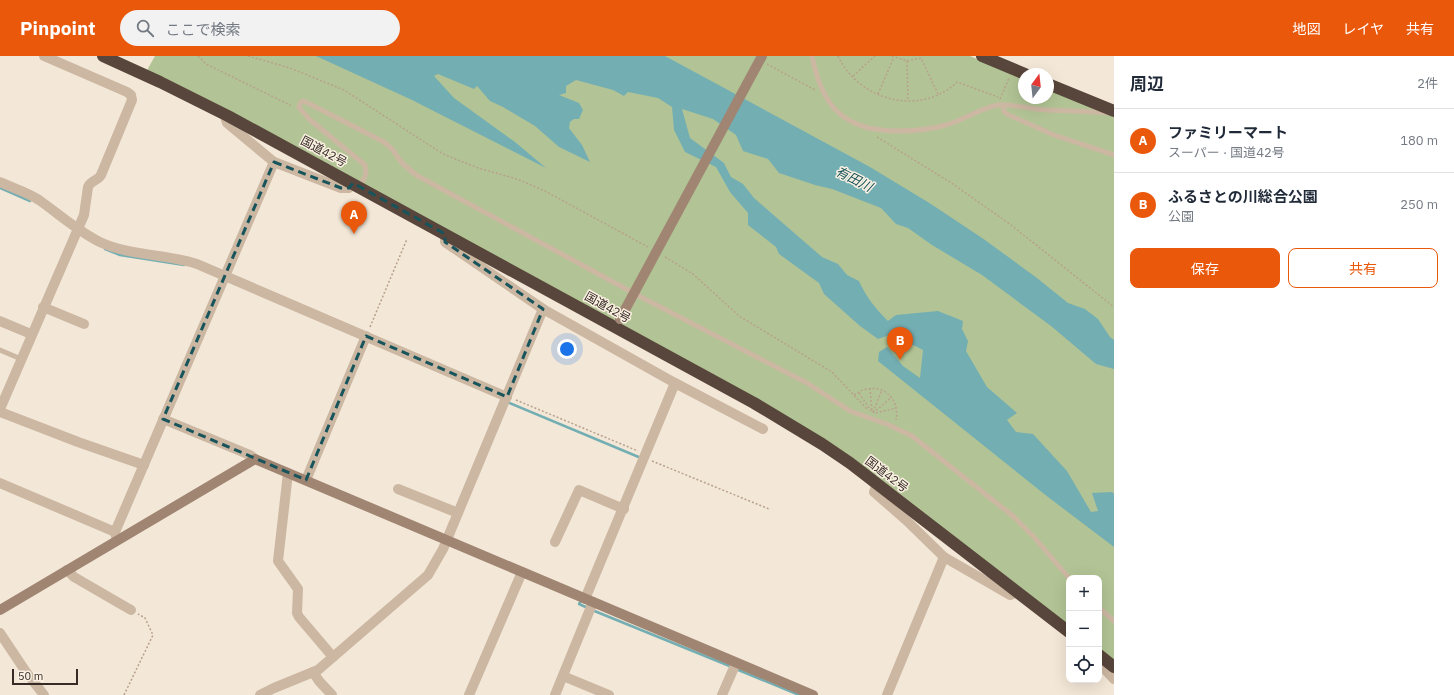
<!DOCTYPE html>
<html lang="ja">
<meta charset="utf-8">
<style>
body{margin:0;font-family:"IBM Plex Sans","Noto Sans JP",sans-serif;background:#f2f2f3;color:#1f2937}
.controls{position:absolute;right:12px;bottom:12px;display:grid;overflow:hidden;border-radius:8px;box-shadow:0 4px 16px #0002}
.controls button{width:36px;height:36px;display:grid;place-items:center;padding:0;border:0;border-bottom:1px solid #e0e1e3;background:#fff;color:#1f2937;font:20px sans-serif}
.compass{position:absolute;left:1018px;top:12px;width:36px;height:36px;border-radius:50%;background:#fff;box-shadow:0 4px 16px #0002;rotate:15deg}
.scale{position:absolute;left:12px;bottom:10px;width:66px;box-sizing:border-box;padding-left:4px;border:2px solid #362b25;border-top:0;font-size:11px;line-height:14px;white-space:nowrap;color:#362b25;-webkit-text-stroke:3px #fbf1e3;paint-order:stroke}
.you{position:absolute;left:567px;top:293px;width:14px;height:14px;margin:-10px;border:3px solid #fff;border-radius:50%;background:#1a73e8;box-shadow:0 0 0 6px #1a73e833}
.badge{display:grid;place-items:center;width:26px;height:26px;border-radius:50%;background:#ea580c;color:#fff;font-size:13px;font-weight:700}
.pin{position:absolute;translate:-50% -33px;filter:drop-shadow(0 1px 2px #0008)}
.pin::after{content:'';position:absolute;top:21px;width:14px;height:12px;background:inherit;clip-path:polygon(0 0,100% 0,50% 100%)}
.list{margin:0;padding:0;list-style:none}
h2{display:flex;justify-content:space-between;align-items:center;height:52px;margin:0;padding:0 16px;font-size:17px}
h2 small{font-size:13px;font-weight:400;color:#747a83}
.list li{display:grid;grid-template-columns:26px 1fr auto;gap:12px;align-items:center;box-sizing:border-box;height:64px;padding:0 16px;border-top:1px solid #e0e1e3}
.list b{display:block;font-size:15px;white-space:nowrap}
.list p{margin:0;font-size:13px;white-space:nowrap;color:#747a83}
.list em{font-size:13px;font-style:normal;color:#747a83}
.actions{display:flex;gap:8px;padding:12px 16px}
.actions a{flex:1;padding:9px 0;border:1px solid #ea580c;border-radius:8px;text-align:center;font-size:14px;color:#ea580c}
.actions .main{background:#ea580c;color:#fff}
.icon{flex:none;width:22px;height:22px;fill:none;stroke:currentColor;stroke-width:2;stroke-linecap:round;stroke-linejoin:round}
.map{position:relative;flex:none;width:1114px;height:639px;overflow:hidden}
header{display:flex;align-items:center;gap:24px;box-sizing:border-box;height:56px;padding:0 20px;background:#ea580c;color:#fff}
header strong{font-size:19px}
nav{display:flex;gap:22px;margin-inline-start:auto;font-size:14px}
.search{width:280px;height:36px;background:#f2f2f3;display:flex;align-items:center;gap:10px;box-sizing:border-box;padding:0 14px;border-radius:22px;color:#747a83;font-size:15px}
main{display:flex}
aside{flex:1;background:#fff}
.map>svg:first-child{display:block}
.green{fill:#b2c495}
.water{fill:#73aeb3}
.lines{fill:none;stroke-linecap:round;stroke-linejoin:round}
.stream{stroke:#73aeb3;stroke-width:2.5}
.path{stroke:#b8a18c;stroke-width:1.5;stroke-dasharray:2 2;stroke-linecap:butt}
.lane{stroke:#ccb7a2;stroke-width:5}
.street{stroke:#ccb7a2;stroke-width:10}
.secondary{stroke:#a08573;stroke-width:10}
.highway{stroke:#58453b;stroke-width:12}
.secondary-bridge{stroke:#a08573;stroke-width:10}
.marked{fill:none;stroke:#17545b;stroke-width:3;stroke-dasharray:8 5;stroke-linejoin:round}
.labels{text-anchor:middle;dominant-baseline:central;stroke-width:3;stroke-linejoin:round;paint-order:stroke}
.street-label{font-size:12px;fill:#362b25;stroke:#fbf1e3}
.water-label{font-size:13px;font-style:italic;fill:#17545b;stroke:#fbf1e3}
</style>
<header>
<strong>Pinpoint</strong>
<div class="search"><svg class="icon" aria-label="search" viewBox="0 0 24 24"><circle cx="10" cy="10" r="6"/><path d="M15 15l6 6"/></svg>ここで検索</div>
<nav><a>地図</a><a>レイヤ</a><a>共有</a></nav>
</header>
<main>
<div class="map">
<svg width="1114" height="639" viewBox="0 0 1114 639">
<rect width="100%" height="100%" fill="#f3e7d7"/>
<polygon class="green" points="155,0 970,0 1024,23 1024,42 1048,42 1048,32 1114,59 1114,606 1099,595 1099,522 1069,522 1069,572 854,407 146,16"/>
<path class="water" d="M316 0H665L870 111 931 148 985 184 1037 222 1068 247 1085 253 1098 263 1110 281 1114 284V313L1096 308 1051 270 982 219 932 189 908 172 896 168 881 152 832 133 815 129 779 117 768 103 743 95 736 79 713 63 682 53 690 82 724 107 731 121 743 128 754 142 822 201 838 208 847 219 859 225C866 241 876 253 888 265L896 259 938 255 963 265 962 273 968 285 966 295 987 331 1017 357 1007 364 1016 376 1033 378 1067 415 1091 456 1098 455 1092 437 1112 436 1114 438V491L1048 441 878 305 879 296 887 291 903 310 920 322 923 294 909 287 902 277H895L878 283 860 270 824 238 819 227 779 198 776 191 748 169V157L730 136 716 111 685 96 674 74 672 51 658 42 628 36 624 40 613 34 576 24 566 30V37L559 39 579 47 583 54 579 63H574L570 66 569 72 582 89 590 106 559 91 535 70 503 51 490 45 477 30 474 33 438 18 434 20 454 42 515 86 546 112 412 44Z"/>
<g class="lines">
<g class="stream">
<polyline points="0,132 30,145"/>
<polyline points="105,193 120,199 184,209"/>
<polyline points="507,346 641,402"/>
<polyline points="582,543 579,548 588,552"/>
<polyline points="592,554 732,611"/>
<polyline points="736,613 799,639"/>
</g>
<g class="path">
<polyline points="198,0 206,8 292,50"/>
<polyline points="248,0 290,12 344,34 443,98 478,112 517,123 545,135 648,191"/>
<path d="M838 0C859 45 921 61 957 26L998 41"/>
<polyline points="892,0 907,5 921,2 938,38"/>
<polyline points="907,5 908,44"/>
<polyline points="767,8 815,34"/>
<polyline points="853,20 875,0"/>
<polyline points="878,38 894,1"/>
<polyline points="1000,43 1009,22"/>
<polyline points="877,81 953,128 1011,169 1114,251"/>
<polyline points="665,201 693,218 739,260 832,316 867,353"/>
<polyline points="370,271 407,183"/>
<polyline points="870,332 872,356"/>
<polyline points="859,337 871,355"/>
<path d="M854 339C859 336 863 333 868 333 887 329 900 347 896 364"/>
<polyline points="516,344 638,395"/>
<polyline points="873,356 882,334"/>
<polyline points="873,357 892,341"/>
<polyline points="876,357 896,352"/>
<polyline points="652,405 769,453"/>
<polyline points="124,639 153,579 145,562 138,558"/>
</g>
<g class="lane">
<path d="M812 0C822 51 844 75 898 75 915 75 933 73 949 68 965 63 981 52 998 49 1014 48 1030 53 1046 54 1066 55 1087 55 1107 57"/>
<polyline points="1003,49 1004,56 1009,59 1054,79 1114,99"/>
<polyline points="360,131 366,118 365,109 309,63 299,51 301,46 303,45 310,48 384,86 392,93 402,107 416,119 639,240 807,327 850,355 889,369 912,380 1013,460 1034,481 1069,522"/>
<polyline points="0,294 21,303"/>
<polyline points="1099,552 1114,565"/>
</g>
<g class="street">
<polyline points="228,60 226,64 227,67 274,106 341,132 349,132 353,127"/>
<path d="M0 126C13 132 27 136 39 144 59 158 80 177 102 187 132 200 166 198 197 208L507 341"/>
<polyline points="445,178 445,186 543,253 675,327 763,373"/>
<polyline points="43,251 84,268"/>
<polyline points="0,265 31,278"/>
<path d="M0 353 84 159 88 131C91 124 98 125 101 119L132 44 131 39 127 36 44 0"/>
<polyline points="0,356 78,386 144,409"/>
<polyline points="163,363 250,399 255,403"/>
<polyline points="288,417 278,505 298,533 297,557 299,561 333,601"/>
<polyline points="306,424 366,280"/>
<polyline points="0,427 115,476"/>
<polyline points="877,427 874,436 906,464 944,501 1010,539 1018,536"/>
<polyline points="398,433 458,457"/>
<polyline points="117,484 115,476 274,106"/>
<polyline points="555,486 579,434 624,453"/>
<polyline points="67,514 74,521 131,554"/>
<polyline points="585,543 675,327"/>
<polyline points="0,577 26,616 44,639"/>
<polyline points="1099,604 1102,610 1114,623"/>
<polyline points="313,616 319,625 332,639"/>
<polyline points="563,620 609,639"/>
<polyline points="260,639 274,632 318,614 428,519 443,493 543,253"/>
<polyline points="469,639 522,516"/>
<polyline points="555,639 593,546"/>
<polyline points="722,639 736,607"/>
<polyline points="887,639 944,501"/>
</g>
<polyline class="secondary" points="0,554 255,403 813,639"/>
<g class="highway">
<polyline points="103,0 160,26 228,60 754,347 822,388 850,407 1069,576"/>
<polyline points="982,0 1025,18"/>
<polyline points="1048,28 1114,55"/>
<polyline points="1099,599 1114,611"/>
</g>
<polyline class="secondary-bridge" points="620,263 762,0"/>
</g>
<path class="marked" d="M274 106 341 132H349L353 127 445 178V186L543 253 507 341 366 280 306 424 163 363Z"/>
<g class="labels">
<g class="street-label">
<text transform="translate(324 95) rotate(28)">国道42号</text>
<text transform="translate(608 251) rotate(29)">国道42号</text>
<text transform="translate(887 418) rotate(37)">国道42号</text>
</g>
<g class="water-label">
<text transform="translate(854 123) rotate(27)">有田川</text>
</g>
</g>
</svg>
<div class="controls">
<button>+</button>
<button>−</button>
<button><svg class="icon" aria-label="locate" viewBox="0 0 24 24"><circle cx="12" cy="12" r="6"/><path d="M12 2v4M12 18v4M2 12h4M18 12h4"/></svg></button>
</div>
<svg class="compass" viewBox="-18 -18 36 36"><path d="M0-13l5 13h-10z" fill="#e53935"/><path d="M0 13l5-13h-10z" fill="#747a83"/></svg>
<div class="scale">50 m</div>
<div class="you"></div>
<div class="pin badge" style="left:354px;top:178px">A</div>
<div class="pin badge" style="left:900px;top:304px">B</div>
</div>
<aside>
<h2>周辺<small>2件</small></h2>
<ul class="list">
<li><span class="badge">A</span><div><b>ファミリーマート</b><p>スーパー · 国道42号</p></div><em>180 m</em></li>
<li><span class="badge">B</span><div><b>ふるさとの川総合公園</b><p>公園</p></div><em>250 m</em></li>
</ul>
<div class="actions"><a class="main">保存</a><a>共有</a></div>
</aside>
</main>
